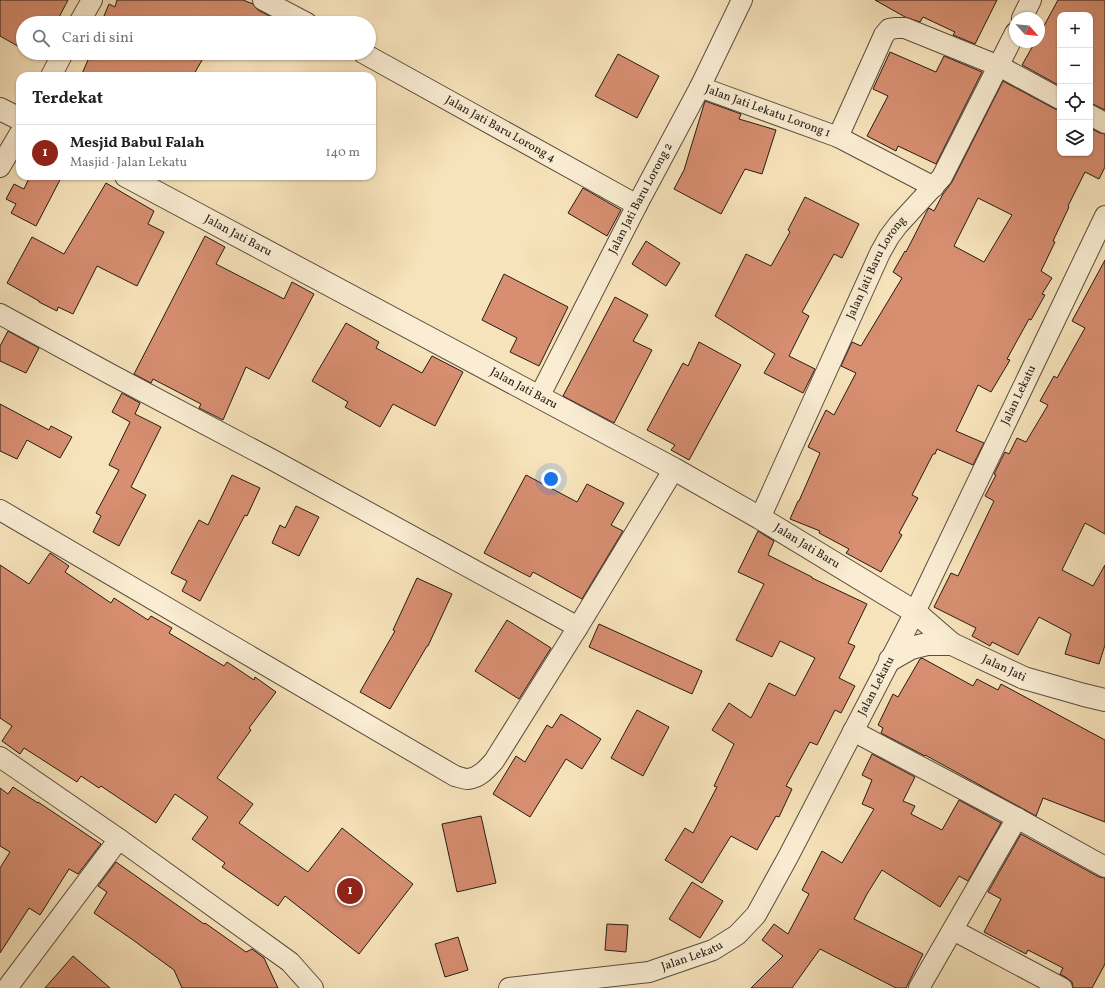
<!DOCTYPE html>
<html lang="id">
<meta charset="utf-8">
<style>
body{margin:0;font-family:Vollkorn,serif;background:#f6f6f6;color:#202124}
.controls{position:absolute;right:12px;top:12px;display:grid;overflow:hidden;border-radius:8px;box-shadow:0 1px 3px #0004}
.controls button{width:36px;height:36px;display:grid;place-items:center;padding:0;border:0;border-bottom:1px solid #e0e0e0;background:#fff;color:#202124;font:20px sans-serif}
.compass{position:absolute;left:1009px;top:12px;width:36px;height:36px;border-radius:50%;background:#fff;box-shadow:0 1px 3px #0004;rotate:117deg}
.you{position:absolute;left:551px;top:479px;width:14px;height:14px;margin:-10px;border:3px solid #fff;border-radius:50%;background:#1a73e8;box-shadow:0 0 0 6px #1a73e833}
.badge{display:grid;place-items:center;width:26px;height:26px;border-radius:50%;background:#8f2418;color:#fff;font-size:13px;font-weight:700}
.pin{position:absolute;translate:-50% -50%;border:2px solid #fff;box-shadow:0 1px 4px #0006}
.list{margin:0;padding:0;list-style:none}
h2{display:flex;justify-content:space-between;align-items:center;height:52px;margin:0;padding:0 16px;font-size:17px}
h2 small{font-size:13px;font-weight:400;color:#757577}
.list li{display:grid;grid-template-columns:26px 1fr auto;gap:12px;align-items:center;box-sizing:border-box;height:56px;padding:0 16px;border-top:1px solid #e0e0e0}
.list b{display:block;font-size:15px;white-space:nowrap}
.list p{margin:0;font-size:13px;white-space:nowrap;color:#757577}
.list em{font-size:13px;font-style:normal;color:#757577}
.icon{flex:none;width:22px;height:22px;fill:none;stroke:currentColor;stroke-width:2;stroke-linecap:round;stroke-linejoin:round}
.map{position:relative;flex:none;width:1105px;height:988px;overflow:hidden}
.search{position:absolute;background:#fff;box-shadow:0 1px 3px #0004;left:16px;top:16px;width:360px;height:44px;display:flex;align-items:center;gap:10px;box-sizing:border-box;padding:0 14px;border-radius:22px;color:#757577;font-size:15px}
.panel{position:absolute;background:#fff;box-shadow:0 1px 3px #0004;left:16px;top:72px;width:360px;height:108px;border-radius:12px}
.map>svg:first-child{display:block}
.building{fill:#d78e71;stroke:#251b14;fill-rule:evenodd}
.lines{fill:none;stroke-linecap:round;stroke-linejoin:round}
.minor-casing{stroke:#5a4d3e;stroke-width:22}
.tertiary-casing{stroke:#5a4d3e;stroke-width:24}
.minor{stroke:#faedd3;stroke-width:20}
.tertiary{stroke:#faedd3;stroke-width:22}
.labels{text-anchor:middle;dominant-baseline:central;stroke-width:3;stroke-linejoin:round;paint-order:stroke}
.street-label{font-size:12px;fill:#251b14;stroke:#faedd3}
</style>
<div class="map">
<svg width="1105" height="988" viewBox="0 0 1105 988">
<rect width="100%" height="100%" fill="#f7e3bb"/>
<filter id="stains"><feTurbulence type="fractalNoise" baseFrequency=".005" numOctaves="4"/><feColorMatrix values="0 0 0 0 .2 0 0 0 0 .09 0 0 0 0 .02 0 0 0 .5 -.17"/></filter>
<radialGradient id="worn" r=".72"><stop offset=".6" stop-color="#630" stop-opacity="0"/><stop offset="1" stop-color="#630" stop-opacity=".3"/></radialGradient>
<g class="building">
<polygon points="0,0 68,0 56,23 23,23 23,49 0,36"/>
<polygon points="117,0 243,0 253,4 258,10 282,23 101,23 109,4 115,7"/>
<polygon points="875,0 997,0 975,44 953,35 955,32 923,17 920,22 905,17"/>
<polygon points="1058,0 1105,0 1105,110 1095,105 1090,104 1090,15 1060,15 1060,86 1022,65 1035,42 1039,42 1039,35"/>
<polygon points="890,52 936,72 944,56 982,72 936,164 898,146 896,151 867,136 888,96 873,89"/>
<polygon points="91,53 206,53 193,76 81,76"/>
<polygon points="618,54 659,76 637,118 595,96"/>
<path d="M1003 81 1055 109 1060 110V153H1090V128L1100 133 1105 134V167L1099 179 1085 172 1068 206 1069 207 1053 241 1055 242 1041 271 1052 278 1042 294 1045 295 1031 320 1029 319 1007 359 1010 360 991 392 978 385 956 431 984 443 973 465 937 449 935 454H933L912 495 918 498 899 533 902 535 881 572 846 553 849 549 819 533 820 531 790 519 798 501H799L820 453 808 447 826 410 834 415 856 373 841 366 852 342 861 346 902 278 893 272 905 251 906 252 928 209 929 208 934 211 943 194 952 182ZM978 198 1012 215 984 262 954 246Z"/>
<polygon points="705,101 741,114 739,119 776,130 762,174 745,169 721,214 674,189 684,170"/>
<polygon points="30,176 62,176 36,226 11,213 16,204 6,199 14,184 24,189"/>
<polygon points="106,183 154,211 148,224 164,232 137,286 97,266 73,314 58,307 57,311 39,302 39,301 7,283 32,237 64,254"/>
<polygon points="583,188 621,210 607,236 568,213"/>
<polygon points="805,197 859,224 842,258 834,254 802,312 809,316 789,356 815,369 803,393 764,373 775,354 715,316 746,254 771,266 790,232 788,230"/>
<polygon points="205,236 225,247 216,264 284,299 292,282 314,294 269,379 246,367 223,420 199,408 201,404 153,379 151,383 134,374"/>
<polygon points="646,241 680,263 666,286 632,264"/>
<polygon points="1105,260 1105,534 1085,523 1062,570 1093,586 1105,565 1105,645 1099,664 1065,654 1071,634 1039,617 1018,655 992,642 990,646 972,636 976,628 934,607 951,573 958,576 994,501 985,496 996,475 994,474 1005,452 1009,454 1017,438 1026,442 1048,405 1040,401 1054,376 1057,378 1085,328 1072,321"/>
<polygon points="504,274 568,307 539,366 510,352 517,338 482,320"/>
<polygon points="615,297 648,315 633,341 652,350 614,423 563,396"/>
<polygon points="346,323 379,342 376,348 422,373 432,356 463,372 435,426 393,404 380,427 345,407 348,402 312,381"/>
<polygon points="8,331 39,348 26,373 0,361 0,346"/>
<polygon points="699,342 741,365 689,460 671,450 675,445 647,430 683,363 688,366"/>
<polygon points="122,393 140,403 135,414 161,427 131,487 146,495 119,546 93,532 101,516 96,513 119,470 109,465 130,422 112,412"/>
<polygon points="0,404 49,430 51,426 72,437 60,458 27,440 17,459 0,451"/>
<polygon points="232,475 260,488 247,516 245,515 200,601 182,591 187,581 171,573 199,520 208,525"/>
<polygon points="526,475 577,502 587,484 624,503 611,525 623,531 582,599 533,572 530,577 484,553"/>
<polygon points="296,506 319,517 299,556 272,543 280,525 285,528"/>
<polygon points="758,531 774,541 768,555 812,577 812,578 867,604 848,643 855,646 839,678 855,686 841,713 835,710 817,745 810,742 786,786 792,789 779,817 776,816 757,850 731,836 702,883 665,860 685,828 693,833 717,787 714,786 734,744 712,730 729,703 751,718 769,683 795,696 815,658 780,641 772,657 736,640 764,584 738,572"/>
<polygon points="50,553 69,566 65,572 111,603 114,598 148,620 151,616 172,628 169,633 224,666 227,662 254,680 255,677 276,692 249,728 251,730 217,778 253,804 239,823 308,872 342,828 413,884 359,954 285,896 278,906 222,867 225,863 192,839 208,817 175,794 156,823 101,786 99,788 81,776 77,782 24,748 20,754 2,741 12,726 0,718 0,565 29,584"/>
<polygon points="417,578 452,594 428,646 427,646 390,709 360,692 395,631 393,630"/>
<polygon points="507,620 551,648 519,699 475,671"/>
<polygon points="599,624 702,671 692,694 589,647"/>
<polygon points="922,658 973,686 977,679 998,690 1001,684 1105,740 1105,822 1043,798 1036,816 925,755 925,756 881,733 883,728 878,725 893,694 898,697 920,659"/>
<polygon points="637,710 669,727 643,776 611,758"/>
<polygon points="561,714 601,739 582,769 566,759 530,817 493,794 516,756 525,762 547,725 552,728"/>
<polygon points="872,754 915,777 903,801 915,806 911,814 942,830 959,800 1001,823 968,881 959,876 940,907 882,870 867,894 854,919 923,954 906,988 896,988 820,949 792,988 751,988 783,956 762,940 774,924 788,934 809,894 802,890 822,851 842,863 874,809 862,804 872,780 862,775"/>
<polygon points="13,787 38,803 38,802 101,844 78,874 69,869 40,915 29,908 0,953 0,868 10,852 0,846 0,788 8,794"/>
<polygon points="481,816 496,883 457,892 442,824"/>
<polygon points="1021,834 1099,877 1105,878 1105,964 1092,988 1073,988 1072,982 1067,978 1060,974 1063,968 1028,950 1026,954 984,932 1001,899 988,892"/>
<polygon points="116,862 204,924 205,923 246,952 252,949 264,958 278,988 182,988 174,970 133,940 94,913 107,892 98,886"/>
<polygon points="692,882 723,901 700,938 669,919"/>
<polygon points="607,924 628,925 626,952 605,950"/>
<polygon points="458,937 468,970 445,977 435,944"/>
<polygon points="73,956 110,988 45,988"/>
</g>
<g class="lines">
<g class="minor-casing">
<g id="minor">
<polyline points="263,0 307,23"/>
<polyline points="1022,18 1031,0"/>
<polyline points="79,23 92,0"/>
<path id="s1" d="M363 53 637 205"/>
<polyline points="51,76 63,53"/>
<path id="s2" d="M700 87 838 137 884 35 889 29 896 28H905L999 66 1060 99"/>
<polyline points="1090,115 1105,123"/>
<polyline points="838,137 934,187"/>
<polyline points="0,167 20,133"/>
<polyline points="0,314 112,375 271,459 578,627"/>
<path id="s3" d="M539 397 637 205 700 87 742 0"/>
<path d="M0 510 455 776C459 777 464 779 468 779 479 778 487 769 494 761L578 627 674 469"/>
<path id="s4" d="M760 518 880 253 889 237 898 225 942 177 1015 33"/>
<polyline points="853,731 1017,818 1105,867"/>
<polyline points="0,757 119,839 290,962 313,988"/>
<polyline points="953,930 1062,988"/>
<polyline points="7,988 119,839"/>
<path id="s5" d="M509 988 649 972 713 950 737 935 756 915 788 857 915 612 1105 216"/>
<polyline points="919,988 1017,818"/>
</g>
</g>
<g class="tertiary-casing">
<g id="tertiary">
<polyline points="0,109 20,119"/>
<path id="s6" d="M126 176 674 469 760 518 915 612 952 644 1024 678 1084 695 1105 700"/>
<polyline points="890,660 911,648 927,644 952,644"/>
</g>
</g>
<use href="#minor" class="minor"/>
<use href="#tertiary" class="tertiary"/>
</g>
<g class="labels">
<g class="street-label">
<text stroke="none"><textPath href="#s2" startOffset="72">Jalan Jati Lekatu Lorong 1</textPath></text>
<text stroke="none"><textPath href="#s1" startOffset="157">Jalan Jati Baru Lorong 4</textPath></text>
<text stroke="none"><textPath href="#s3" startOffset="223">Jalan Jati Baru Lorong 2</textPath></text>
<text stroke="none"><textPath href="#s6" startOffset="127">Jalan Jati Baru</textPath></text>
<text stroke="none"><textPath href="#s4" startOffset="276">Jalan Jati Baru Lorong</textPath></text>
<text stroke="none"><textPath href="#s6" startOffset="451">Jalan Jati Baru</textPath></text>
<text stroke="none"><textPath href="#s5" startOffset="847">Jalan Lekatu</textPath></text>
<text stroke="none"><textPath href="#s6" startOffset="775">Jalan Jati Baru</textPath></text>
<text stroke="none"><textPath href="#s6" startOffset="1008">Jalan Jati</textPath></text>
<text stroke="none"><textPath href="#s5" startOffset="523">Jalan Lekatu</textPath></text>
<text stroke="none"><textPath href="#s5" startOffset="187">Jalan Lekatu</textPath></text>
</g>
</g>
<rect width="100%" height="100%" filter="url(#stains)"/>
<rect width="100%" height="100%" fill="url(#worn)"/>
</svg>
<div class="controls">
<button>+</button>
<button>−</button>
<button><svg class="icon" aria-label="locate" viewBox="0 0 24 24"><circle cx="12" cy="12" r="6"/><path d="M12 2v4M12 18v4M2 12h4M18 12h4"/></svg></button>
<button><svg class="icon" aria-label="layers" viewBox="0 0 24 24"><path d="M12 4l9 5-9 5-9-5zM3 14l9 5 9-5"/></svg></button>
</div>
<svg class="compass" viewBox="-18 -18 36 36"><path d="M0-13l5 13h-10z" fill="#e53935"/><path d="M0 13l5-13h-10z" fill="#757577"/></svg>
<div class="you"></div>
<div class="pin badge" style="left:350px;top:891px">1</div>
<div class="search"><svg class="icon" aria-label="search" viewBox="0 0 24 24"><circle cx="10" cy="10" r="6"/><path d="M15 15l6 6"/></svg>Cari di sini</div>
<section class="panel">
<h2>Terdekat<small></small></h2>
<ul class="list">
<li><span class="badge">1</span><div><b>Mesjid Babul Falah</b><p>Masjid · Jalan Lekatu</p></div><em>140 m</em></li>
</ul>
</section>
</div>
